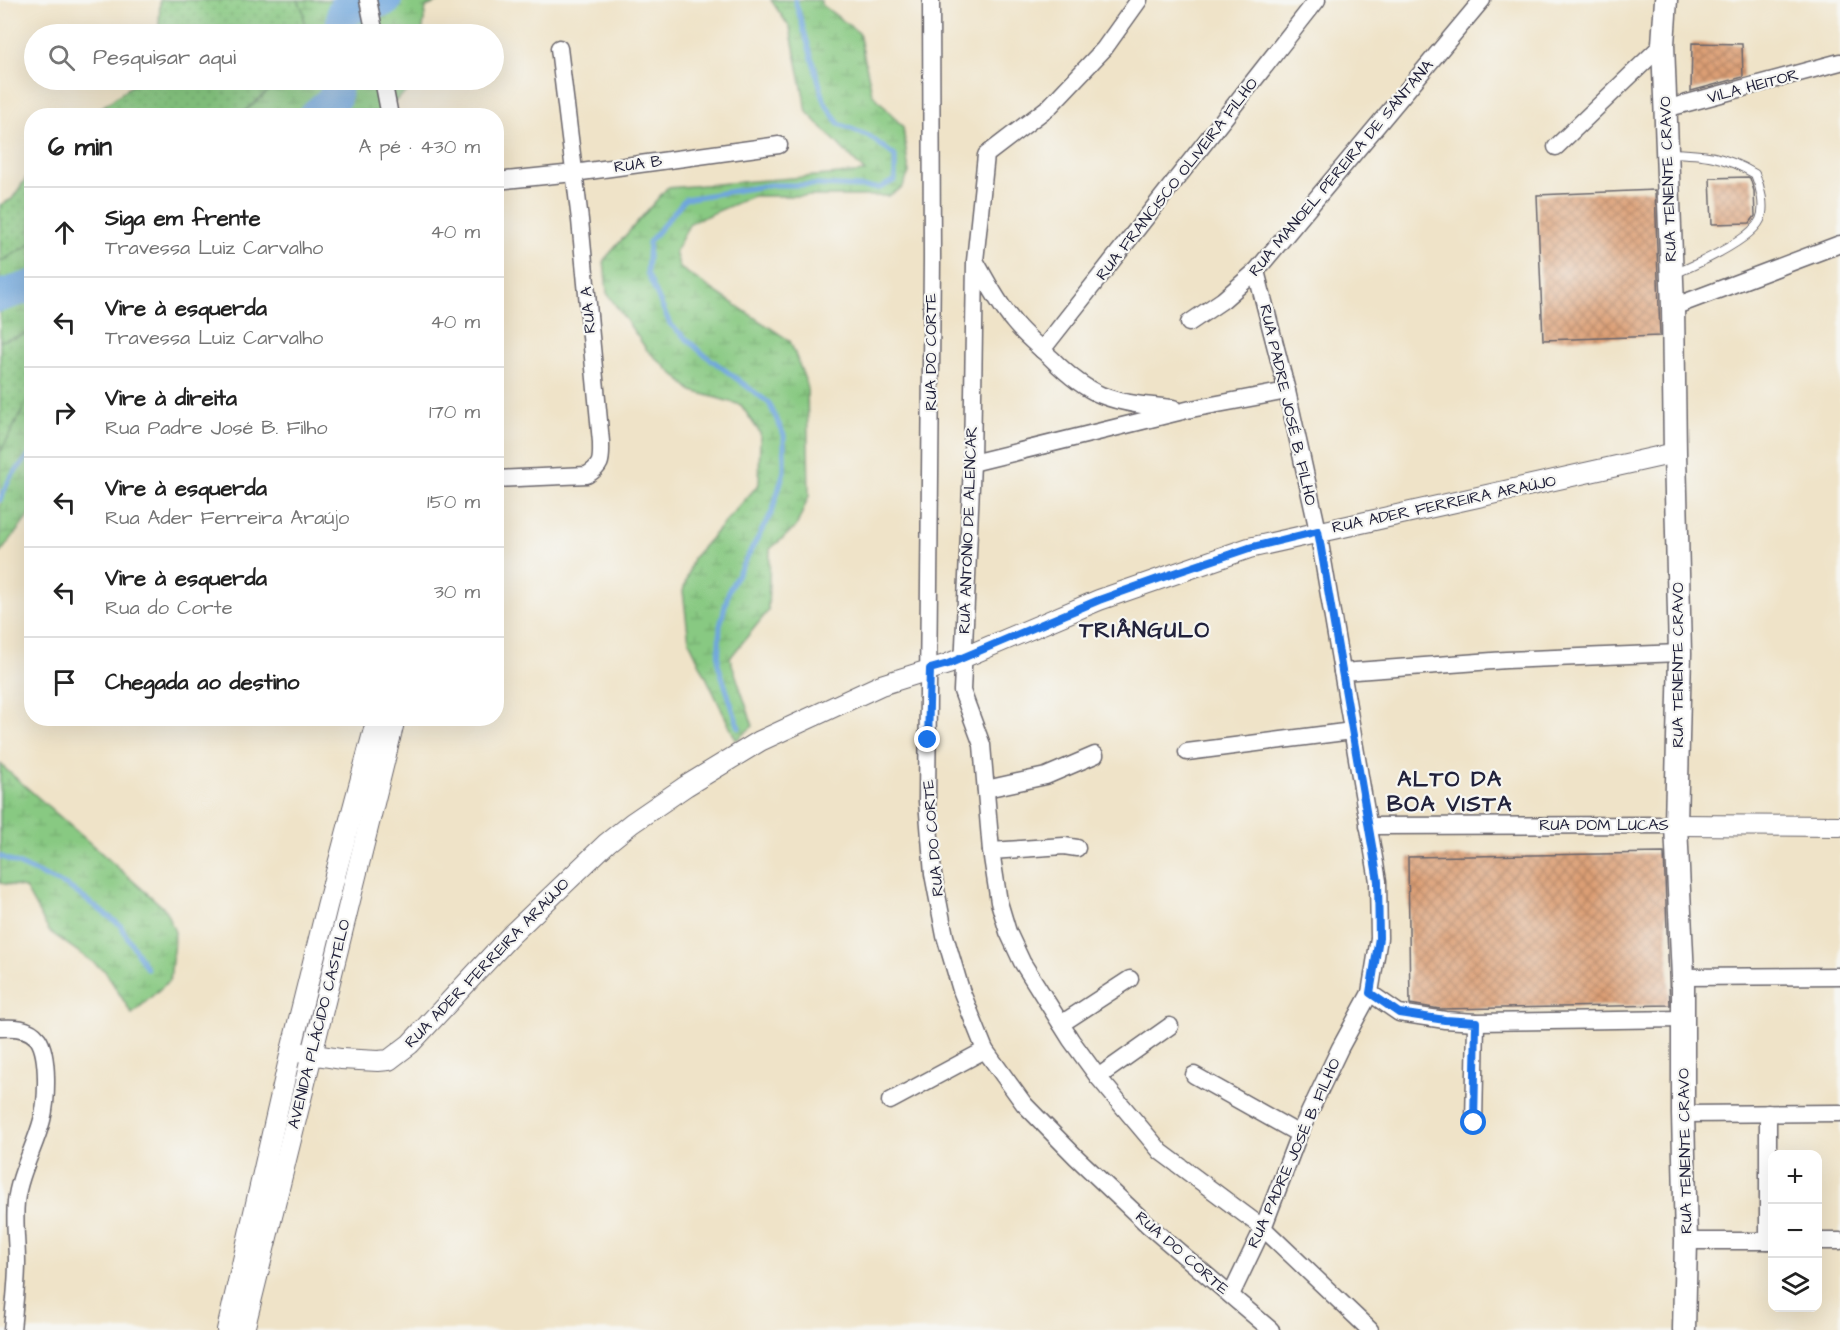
<!DOCTYPE html>
<html lang="pt">
<meta charset="utf-8">
<style>
body{margin:0;font-family:"Architects Daughter",sans-serif;background:#f6f6f6;color:#222}
.controls{position:absolute;right:18px;bottom:18px;display:grid;overflow:hidden;border-radius:12px;box-shadow:0 6px 24px #0002}
.controls button{width:54px;height:54px;display:grid;place-items:center;padding:0;border:0;border-bottom:2px solid #e0e0e0;background:#fff;color:#222;font:30px sans-serif}
.stop{position:absolute;width:18px;height:18px;margin:-14px;border:4px solid #1a73e8;border-radius:50%;background:#fff}
.stop.end{background:#1a73e8;border-color:#fff;box-shadow:0 2px 6px #0008}
.list{margin:0;padding:0;list-style:none}
h2{display:flex;justify-content:space-between;align-items:center;height:78px;margin:0;padding:0 24px;font-size:26px}
h2 small{font-size:20px;font-weight:400;color:#767676}
.list li{display:grid;grid-template-columns:39px 1fr auto;gap:18px;align-items:center;box-sizing:border-box;height:90px;padding:0 24px;border-top:2px solid #e0e0e0}
.list b{display:block;font-size:22px;white-space:nowrap}
.list p{margin:0;font-size:20px;white-space:nowrap;color:#767676}
.list em{font-size:20px;font-style:normal;color:#767676}
.icon{flex:none;width:33px;height:33px;fill:none;stroke:currentColor;stroke-width:2;stroke-linecap:round;stroke-linejoin:round}
.map{position:relative;flex:none;width:1840px;height:1330px;overflow:hidden}
.search{position:absolute;background:#fff;box-shadow:0 6px 24px #0002;left:24px;top:24px;width:480px;height:66px;display:flex;align-items:center;gap:15px;box-sizing:border-box;padding:0 21px;border-radius:33px;color:#767676;font-size:22px}
.panel{position:absolute;background:#fff;box-shadow:0 6px 24px #0002;left:24px;top:108px;width:480px;height:618px;border-radius:24px}
.map>svg:first-child{display:block}
.grass{fill:url(#grass-dots);stroke:#55765e;stroke-width:1.5}
.wetland{fill:url(#wetland-marsh);stroke:#55765e;stroke-width:1.5}
.lines{fill:none;stroke-linecap:round;stroke-linejoin:round}
.stream{stroke:#6ea6dd;stroke-width:5}
.river{stroke:#6ea6dd;stroke-width:32}
.building{fill:url(#building-cross-hatch)}
.service-casing{stroke:#6a666c;stroke-width:10}
.minor-casing{stroke:#6a666c;stroke-width:19}
.tertiary-casing{stroke:#6a666c;stroke-width:22}
.secondary-casing{stroke:#6a666c;stroke-width:25}
.service{stroke:#fff;stroke-width:8}
.minor{stroke:#fff;stroke-width:16}
.tertiary{stroke:#fff;stroke-width:20}
.secondary{stroke:#fff;stroke-width:22}
.route{stroke:#1a73e8;stroke-width:8}
.labels{text-anchor:middle;dominant-baseline:central;stroke-width:4.5;stroke-linejoin:round;paint-order:stroke}
.street-label{font-size:16px;fill:#22223b;stroke:#f6f6f2}
.district-label{font-size:22px;font-weight:bold;letter-spacing:1.5px;fill:#22223b;stroke:#f6f6f2}
</style>
<div class="map">
<svg width="1840" height="1330" viewBox="0 0 1840 1330">
<defs>
<pattern id="grass-dots" width="8" height="8" patternUnits="userSpaceOnUse" patternTransform="scale(1.5)"><rect width="8" height="8" fill="#88c982"/><path d="M2 2h.1M6 6h.1" fill="none" stroke="#75ac71" stroke-width="1.8" stroke-linecap="round"/></pattern>
<pattern id="wetland-marsh" width="20" height="14" patternUnits="userSpaceOnUse" patternTransform="scale(1.5)"><rect width="20" height="14" fill="#88c982"/><path d="M1 5h8M5 5V1M11 12h8M15 12V8" fill="none" stroke="#75ac71"/></pattern>
<pattern id="building-cross-hatch" width="8" height="8" patternUnits="userSpaceOnUse" patternTransform="scale(1.5)"><rect width="8" height="8" fill="#dc9f75"/><path d="M0 0l8 8M0 8l8-8" fill="none" stroke="#b28161"/></pattern>
</defs>
<rect width="100%" height="100%" fill="#f6f6f2"/>
<filter id="ink" filterUnits="userSpaceOnUse"><feTurbulence type="fractalNoise" baseFrequency=".0167" numOctaves="2"/><feDisplacementMap in="SourceGraphic" scale="12" xChannelSelector="R" yChannelSelector="G"/><feConvolveMatrix kernelMatrix="1 2 1 2 8 2 1 2 1" color-interpolation-filters="sRGB"/></filter>
<filter id="wash" filterUnits="userSpaceOnUse"><feTurbulence type="fractalNoise" baseFrequency=".008" numOctaves="4" result="noise"/><feDisplacementMap in="SourceGraphic" scale="24" xChannelSelector="R" yChannelSelector="G"/><feGaussianBlur stdDeviation="1.35" result="paint"/><feColorMatrix in="noise" values="0 0 0 0 0 0 0 0 0 0 0 0 0 0 0 0 0 1.4 0 .05"/><feComposite in="paint" operator="in"/></filter>
<g filter="url(#wash)">
<rect width="100%" height="100%" fill="#efe3c8"/>
<g class="grass">
<polygon points="160,0 298,0 304,13 304,34 156,34 159,28"/>
<polygon points="136,80 281,80 240,115 90,116 134,84"/>
<polygon points="31,171 31,244 0,262 0,205 12,199"/>
<polygon points="31,333 31,394 0,453 0,341"/>
</g>
<g class="wetland">
<polygon points="298,0 443,0 426,7 422,34 304,34 304,13"/>
<polygon points="771,0 821,0 821,4 859,33 872,93 903,127 909,173 902,188 888,196 753,196 690,223 675,252 680,268 790,341 807,385 809,496 796,527 770,549 768,611 730,658 753,726 736,740 689,641 683,591 693,558 759,484 760,433 741,405 692,391 647,350 607,293 604,260 667,188 865,172 807,112 790,28"/>
<polygon points="281,80 415,80 415,85 378,115 240,116"/>
<polygon points="31,244 31,333 0,341 0,262"/>
<polygon points="31,394 31,513 0,553 0,453"/>
<polygon points="0,764 165,909 175,932 170,980 132,1014 105,971 49,931 25,888 0,883"/>
</g>
<g class="lines">
<g class="stream">
<polyline points="333,0 343,10"/>
<polyline points="0,500 10,478 32,452"/>
<polyline points="739,728 718,664 720,626 729,590 772,512 784,471 784,435 769,403 701,352 670,324 647,273 649,242 685,199 770,185 819,185 880,188 895,180 895,156 869,136 839,124 825,103 795,0"/>
<polyline points="0,856 69,887 120,925 147,969"/>
</g>
<g class="river">
<polyline points="341,34 343,10 386,0"/>
<polyline points="314,116 335,98 336,80"/>
<polyline points="0,296 32,286"/>
</g>
</g>
<g id="blocks">
<g class="building">
<polygon points="1692,43 1742,44 1743,77 1691,91"/>
<polygon points="1748,177 1750,178 1754,191 1755,216 1750,223 1712,224 1710,178"/>
<polygon points="1655,190 1660,336 1543,340 1537,195"/>
<polygon points="1664,853 1670,1005 1440,1009 1410,1004 1408,857"/>
</g>
</g>
</g>
<g filter="url(#ink)">
<use href="#blocks" fill-opacity="0" stroke="#6a666c" stroke-width="1.5"/>
<g class="lines">
<g class="service-casing">
<path id="service" d="M1668 153C1704 154 1723 155 1755 174 1760 186 1766 207 1760 220 1750 241 1695 265 1674 274"/>
</g>
<g class="minor-casing">
<g id="minor">
<polyline points="368,0 375,34"/>
<polyline points="931,0 932,258 927,801 933,874 945,936 961,990 985,1050 1024,1104 1076,1157 1149,1226 1271,1330"/>
<polyline points="1139,0 1104,49 1050,106 986,155 975,261 972,463 962,691 982,745 991,851 999,902 1008,932 1022,962 1071,1040 1098,1077 1161,1152 1263,1228 1370,1330"/>
<polyline points="383,80 390,116"/>
<polyline points="1665,109 1840,62"/>
<polyline points="1556,147 1663,44"/>
<polyline points="496,181 574,173 779,145"/>
<path d="M976 262C987 282 998 303 1013 321 1024 335 1039 347 1052 359 1066 373 1082 387 1101 395 1123 404 1149 406 1173 408"/>
<polyline points="1673,307 1840,244"/>
<polyline points="1189,323 1223,300 1256,271 1482,0"/>
<polyline points="1042,350 1317,0"/>
<polyline points="972,463 1191,409 1287,391"/>
<path d="M496 479 587 475C603 465 601 460 601 442L580 220 559 48"/>
<polyline points="1342,672 1506,660 1680,653"/>
<polyline points="1187,752 1352,731"/>
<polyline points="986,789 1046,776 1095,755"/>
<polyline points="1368,826 1676,825"/>
<polyline points="991,851 1064,846 1077,848"/>
<polyline points="1683,977 1840,976"/>
<polyline points="1370,993 1399,1013 1445,1020 1476,1022 1683,1019"/>
<polyline points="1061,1024 1130,979"/>
<path d="M0 1028C13 1027 29 1027 38 1039 49 1055 47 1101 42 1120 35 1147 19 1174 16 1202 14 1222 17 1242 17 1262 17 1285 14 1307 12 1330"/>
<polyline points="1194,1075 1299,1134"/>
<polyline points="1098,1077 1170,1026"/>
<polyline points="890,1101 985,1050"/>
<polyline points="1768,1113 1768,1241"/>
<polyline points="1683,1114 1840,1113"/>
<polyline points="1474,1123 1476,1022"/>
<polyline points="1686,1241 1772,1241"/>
<polyline points="1818,1241 1840,1241"/>
<polyline points="1231,1295 1263,1228 1299,1134 1340,1048 1370,993 1379,938 1378,881 1318,531 1287,391 1256,271"/>
</g>
</g>
<g class="tertiary-casing">
<g id="tertiary">
<polyline points="1676,825 1840,826"/>
<polyline points="291,1051 341,1059 378,1061 389,1060 410,1044 512,934 607,843 632,823 686,786 760,741 881,685 948,664 1099,600 1249,548 1675,453"/>
<polyline points="227,1330 291,1051 327,906 377,718"/>
<polyline points="244,1330 395,718"/>
</g>
</g>
<g class="secondary-casing">
<polyline id="secondary" points="1666,0 1663,44 1673,307 1675,453 1680,653 1676,825 1683,977 1683,1114 1686,1241 1684,1330"/>
</g>
<use href="#service" class="service"/>
<use href="#minor" class="minor"/>
<use href="#tertiary" class="tertiary"/>
<use href="#secondary" class="secondary"/>
</g>
</g>
<g class="lines" filter="url(#ink)">
<polyline class="route" points="928,740 930,669 948,664 1099,600 1169,575 1249,548 1318,531 1378,881 1379,938 1370,993 1399,1013 1445,1020 1476,1022 1474,1123"/>
</g>
<g class="labels">
<g class="street-label">
<text transform="translate(1753 86) rotate(-15)">VILA HEITOR</text>
<text transform="translate(638 164) rotate(-8)">RUA B</text>
<text transform="translate(1341 168) rotate(-50)">RUA MANOEL PEREIRA DE SANTANA</text>
<text transform="translate(1177 179) rotate(-52)">RUA FRANCISCO OLIVEIRA FILHO</text>
<text transform="translate(1668 179) rotate(-92)">RUA TENENTE CRAVO</text>
<text transform="translate(588 310) rotate(-95)">RUA A</text>
<text transform="translate(931 352) rotate(-90)">RUA DO CORTE</text>
<text transform="translate(1288 405) rotate(77)">RUA PADRE JOSÉ B. FILHO</text>
<text transform="translate(1444 504) rotate(-12)">RUA ADER FERREIRA ARAÚJO</text>
<text transform="translate(968 530) rotate(-88)">RUA ANTONIO DE ALENCAR</text>
<text transform="translate(1678 665) rotate(-90)">RUA TENENTE CRAVO</text>
<text x="1604" y="825">RUA DOM LUCAS</text>
<text transform="translate(933 838) rotate(-95)">RUA DO CORTE</text>
<text transform="translate(487 963) rotate(-46)">RUA ADER FERREIRA ARAÚJO</text>
<text transform="translate(319 1024) rotate(-76)">AVENIDA PLÁCIDO CASTELO</text>
<text transform="translate(1685 1151) rotate(-91)">RUA TENENTE CRAVO</text>
<text transform="translate(1294 1153) rotate(-66)">RUA PADRE JOSÉ B. FILHO</text>
<text transform="translate(1182 1253) rotate(41)">RUA DO CORTE</text>
</g>
<g class="district-label">
<text x="1145" y="630">TRIÂNGULO</text>
<text x="1450" y="779">ALTO DA<tspan x="1450" dy="25">BOA VISTA</tspan></text>
</g>
</g>
</svg>
<div class="controls">
<button>+</button>
<button>−</button>
<button><svg class="icon" aria-label="layers" viewBox="0 0 24 24"><path d="M12 4l9 5-9 5-9-5zM3 14l9 5 9-5"/></svg></button>
</div>
<div class="stop" style="left:1474px;top:1123px"></div>
<div class="stop end" style="left:928px;top:740px"></div>
<div class="search"><svg class="icon" aria-label="search" viewBox="0 0 24 24"><circle cx="10" cy="10" r="6"/><path d="M15 15l6 6"/></svg>Pesquisar aqui</div>
<section class="panel">
<h2>6 min<small>A pé · 430 m</small></h2>
<ul class="list">
<li><svg class="icon" aria-label="ahead" viewBox="0 0 24 24"><path d="M12 20V5M6 11l6-6 6 6"/></svg><div><b>Siga em frente</b><p>Travessa Luiz Carvalho</p></div><em>40 m</em></li>
<li><svg class="icon" aria-label="left" viewBox="0 0 24 24"><path d="M17 20v-9H6M10 6l-5 5 5 5"/></svg><div><b>Vire à esquerda</b><p>Travessa Luiz Carvalho</p></div><em>40 m</em></li>
<li><svg class="icon" aria-label="right" viewBox="0 0 24 24"><path d="M7 20v-9h11M14 6l5 5-5 5"/></svg><div><b>Vire à direita</b><p>Rua Padre José B. Filho</p></div><em>170 m</em></li>
<li><svg class="icon" aria-label="left" viewBox="0 0 24 24"><path d="M17 20v-9H6M10 6l-5 5 5 5"/></svg><div><b>Vire à esquerda</b><p>Rua Ader Ferreira Araújo</p></div><em>150 m</em></li>
<li><svg class="icon" aria-label="left" viewBox="0 0 24 24"><path d="M17 20v-9H6M10 6l-5 5 5 5"/></svg><div><b>Vire à esquerda</b><p>Rua do Corte</p></div><em>30 m</em></li>
<li><svg class="icon" aria-label="arrive" viewBox="0 0 24 24"><path d="M6 21V4h12l-3 4 3 4H6"/></svg><div><b>Chegada ao destino</b></div></li>
</ul>
</section>
</div>
